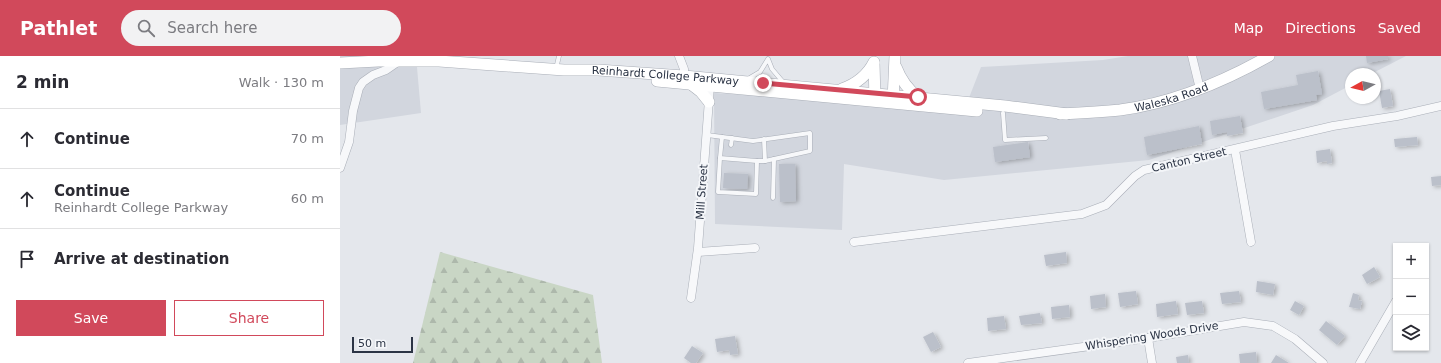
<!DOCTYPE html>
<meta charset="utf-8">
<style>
body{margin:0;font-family:"DejaVu Sans",sans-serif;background:#f2f2f3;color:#2b2b33}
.controls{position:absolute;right:12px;bottom:12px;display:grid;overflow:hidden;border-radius:0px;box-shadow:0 1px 3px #0004}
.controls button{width:36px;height:36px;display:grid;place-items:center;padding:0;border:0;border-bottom:1px solid #e1e1e2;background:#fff;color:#2b2b33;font:20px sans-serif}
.compass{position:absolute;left:1005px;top:12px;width:36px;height:36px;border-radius:50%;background:#fff;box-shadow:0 1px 3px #0004;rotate:262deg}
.scale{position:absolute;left:12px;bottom:10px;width:61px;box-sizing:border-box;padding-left:4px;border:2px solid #2b3445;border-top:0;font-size:11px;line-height:14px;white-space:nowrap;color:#2b3445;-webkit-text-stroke:3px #f4f6f9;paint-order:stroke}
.stop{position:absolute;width:12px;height:12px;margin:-9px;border:3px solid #d1495b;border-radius:50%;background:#fff}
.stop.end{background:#d1495b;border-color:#fff;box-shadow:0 1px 4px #0008}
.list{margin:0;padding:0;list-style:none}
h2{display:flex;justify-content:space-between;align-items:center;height:52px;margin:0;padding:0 16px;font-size:17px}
h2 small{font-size:13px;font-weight:400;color:#7c7c81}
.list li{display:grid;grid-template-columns:26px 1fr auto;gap:12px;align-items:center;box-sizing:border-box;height:60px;padding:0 16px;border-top:1px solid #e1e1e2}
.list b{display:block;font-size:15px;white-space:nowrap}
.list p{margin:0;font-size:13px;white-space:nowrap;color:#7c7c81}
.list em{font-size:13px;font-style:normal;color:#7c7c81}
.actions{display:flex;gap:8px;padding:12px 16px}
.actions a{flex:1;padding:9px 0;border:1px solid #d1495b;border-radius:0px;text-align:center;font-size:14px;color:#d1495b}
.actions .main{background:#d1495b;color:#fff}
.icon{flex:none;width:22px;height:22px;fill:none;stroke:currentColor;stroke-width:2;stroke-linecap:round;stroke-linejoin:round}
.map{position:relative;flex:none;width:1101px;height:307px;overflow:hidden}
header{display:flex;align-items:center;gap:24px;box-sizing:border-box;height:56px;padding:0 20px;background:#d1495b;color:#fff}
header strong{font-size:19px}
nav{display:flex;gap:22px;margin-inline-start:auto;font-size:14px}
.search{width:280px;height:36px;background:#f2f2f3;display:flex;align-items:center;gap:10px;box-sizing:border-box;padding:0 14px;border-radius:22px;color:#7c7c81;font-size:15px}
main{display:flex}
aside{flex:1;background:#fff}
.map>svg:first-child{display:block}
.built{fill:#d2d6de}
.forest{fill:url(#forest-firs)}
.building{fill:#bbc0ca;filter:url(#shadow)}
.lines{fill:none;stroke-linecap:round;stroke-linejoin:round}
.lane-casing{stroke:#a9aeb7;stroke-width:5}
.street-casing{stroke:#a9aeb7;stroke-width:9}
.secondary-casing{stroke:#a9aeb7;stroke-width:12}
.lane{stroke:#f7f8fa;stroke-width:4}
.street{stroke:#f7f8fa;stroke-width:8}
.secondary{stroke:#fff;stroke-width:11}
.route{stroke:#d1495b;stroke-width:5}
.labels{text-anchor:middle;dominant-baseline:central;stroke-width:4;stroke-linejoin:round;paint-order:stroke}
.street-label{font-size:11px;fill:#2b3445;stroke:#f4f6f9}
</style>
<header>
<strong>Pathlet</strong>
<div class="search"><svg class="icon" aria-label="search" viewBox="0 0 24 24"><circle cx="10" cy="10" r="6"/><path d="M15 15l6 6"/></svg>Search here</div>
<nav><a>Map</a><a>Directions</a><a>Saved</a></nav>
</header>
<main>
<aside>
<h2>2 min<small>Walk · 130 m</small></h2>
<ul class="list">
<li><svg class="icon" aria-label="ahead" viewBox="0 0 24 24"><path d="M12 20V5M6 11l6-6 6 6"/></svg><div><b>Continue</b></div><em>70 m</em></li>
<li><svg class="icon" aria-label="ahead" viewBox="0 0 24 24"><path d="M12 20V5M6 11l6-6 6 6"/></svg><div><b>Continue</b><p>Reinhardt College Parkway</p></div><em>60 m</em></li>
<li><svg class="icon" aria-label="arrive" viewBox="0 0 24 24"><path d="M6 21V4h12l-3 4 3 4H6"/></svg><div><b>Arrive at destination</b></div></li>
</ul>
<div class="actions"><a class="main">Save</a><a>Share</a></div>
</aside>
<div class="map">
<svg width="1101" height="307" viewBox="0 0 1101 307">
<defs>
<pattern id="forest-firs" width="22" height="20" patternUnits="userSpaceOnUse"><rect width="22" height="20" fill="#c9d6c5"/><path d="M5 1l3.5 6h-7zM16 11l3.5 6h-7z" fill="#adb8ab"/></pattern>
<filter id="shadow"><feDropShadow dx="2.5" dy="1.5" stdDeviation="2" flood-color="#0004"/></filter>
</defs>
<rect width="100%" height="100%" fill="#e4e7ec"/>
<g class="built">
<polygon points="0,0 76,0 81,57 0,69"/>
<polygon points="788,0 1066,0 1031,18 1011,18 1011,29 973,49 809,104 604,124 504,108 502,174 375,168 374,37 625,52 641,11 763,4"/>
</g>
<polygon class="forest" points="100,196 253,239 262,307 73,307"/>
<g class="building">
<polygon points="1026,0 1048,0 1048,3 1027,7"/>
<polygon points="978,15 982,38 976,39 977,44 924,53 921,36 958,29 956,19"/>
<polygon points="1050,33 1053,50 1042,52 1039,35"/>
<polygon points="900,60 903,77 887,80 887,76 872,79 870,65"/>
<polygon points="859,70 862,88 807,99 804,81"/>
<polygon points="1077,81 1078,89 1055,91 1054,83"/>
<polygon points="688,86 690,101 655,106 653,91"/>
<polygon points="990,93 992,107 987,108 987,105 977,107 976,95"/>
<polygon points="439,108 455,108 456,145 440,146"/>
<polygon points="384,117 408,118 407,133 383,132"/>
<polygon points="1101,120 1101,129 1092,130 1091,121"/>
<polygon points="726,196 727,207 706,210 704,199"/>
<polygon points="1034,211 1040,221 1027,228 1022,219"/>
<polygon points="917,225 935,228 933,239 916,236"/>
<polygon points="796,235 798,248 780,251 778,237"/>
<polygon points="899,235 901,246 882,248 880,237"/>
<polygon points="1013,237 1019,239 1018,244 1022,245 1020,253 1009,251"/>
<polygon points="765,238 766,251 751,253 750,240"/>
<polygon points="836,245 838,258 817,261 816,248"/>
<polygon points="862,245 864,257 847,259 845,247"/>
<polygon points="955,245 964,250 959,259 950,254"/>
<polygon points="729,249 730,261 712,263 711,251"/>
<polygon points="700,257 702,267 681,269 679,260"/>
<polygon points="664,260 666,273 648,275 647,262"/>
<polygon points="986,265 1005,280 997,289 979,274"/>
<polygon points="593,276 601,291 591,296 583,281"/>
<polygon points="395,280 398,298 390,299 389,294 377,296 375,283"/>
<polygon points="352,290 363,297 356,307 351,307 344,302"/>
<polygon points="916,296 917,307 900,307 899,298"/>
<polygon points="848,299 849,307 837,307 836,301"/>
<polygon points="936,299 949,307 931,307"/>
</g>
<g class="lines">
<g class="lane-casing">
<g id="lane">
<polyline points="216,13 219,0"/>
<polyline points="408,23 420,16 428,3 432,13 443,26"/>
<polyline points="663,57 665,84 706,82"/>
<polyline points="367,79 413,85 470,77 470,95 425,105"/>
<polyline points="382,81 380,102 417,105 425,105 424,83"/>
<polyline points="391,89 392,82"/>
<polyline points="380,102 378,136 416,138 417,105"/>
<polyline points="433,142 434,103"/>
</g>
</g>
<g class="street-casing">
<g id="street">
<polyline points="339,0 344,13 344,20"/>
<polyline points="852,0 860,33"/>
<polyline points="895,94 911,186"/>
<polyline points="0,112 9,86 13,55 19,32 23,26 33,19 46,14 59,5"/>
<polyline points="514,186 742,158 766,149 795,120 804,114 993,70 1057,60 1101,50"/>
<polyline points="358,196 415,192"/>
<polyline points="351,242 358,192 370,30"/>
<polyline points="808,282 812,307"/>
<polyline points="628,307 808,282 904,266 933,270 955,283 983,307"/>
<polyline points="1020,307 1056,245"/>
</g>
</g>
<g class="secondary-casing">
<g id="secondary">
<path id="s1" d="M0 7 38 5H99L224 14H258L344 20 665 50 727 58"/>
<polyline points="534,7 535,44"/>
<path d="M556 11C561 24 567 33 578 41"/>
<polyline points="317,25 637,55"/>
<polyline points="352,29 361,36 369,46"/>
<path d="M502 33C516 28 527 20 534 6"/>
<polyline points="553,45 555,0"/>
<path id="s2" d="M720 58C740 57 760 56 780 54 833 47 883 26 929 0"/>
</g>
</g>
<use href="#lane" class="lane"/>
<use href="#street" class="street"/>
<use href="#secondary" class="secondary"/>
</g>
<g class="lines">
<polyline class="route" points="423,27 578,41"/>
</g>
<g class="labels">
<g class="street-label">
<text stroke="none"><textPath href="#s1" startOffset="326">Reinhardt College Parkway</textPath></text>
<text stroke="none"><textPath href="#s2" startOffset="113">Waleska Road</textPath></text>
<text transform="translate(849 104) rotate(-13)">Canton Street</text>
<text transform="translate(362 136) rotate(-86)">Mill Street</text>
<text transform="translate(812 280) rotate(-9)">Whispering Woods Drive</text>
</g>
</g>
</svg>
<div class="controls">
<button>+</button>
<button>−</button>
<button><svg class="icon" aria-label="layers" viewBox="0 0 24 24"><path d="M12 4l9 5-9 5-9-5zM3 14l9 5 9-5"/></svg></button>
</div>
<svg class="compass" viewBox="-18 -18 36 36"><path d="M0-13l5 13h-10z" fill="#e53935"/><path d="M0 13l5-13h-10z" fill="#7c7c81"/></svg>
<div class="scale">50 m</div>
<div class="stop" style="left:578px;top:41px"></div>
<div class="stop end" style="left:423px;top:27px"></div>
</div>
</main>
